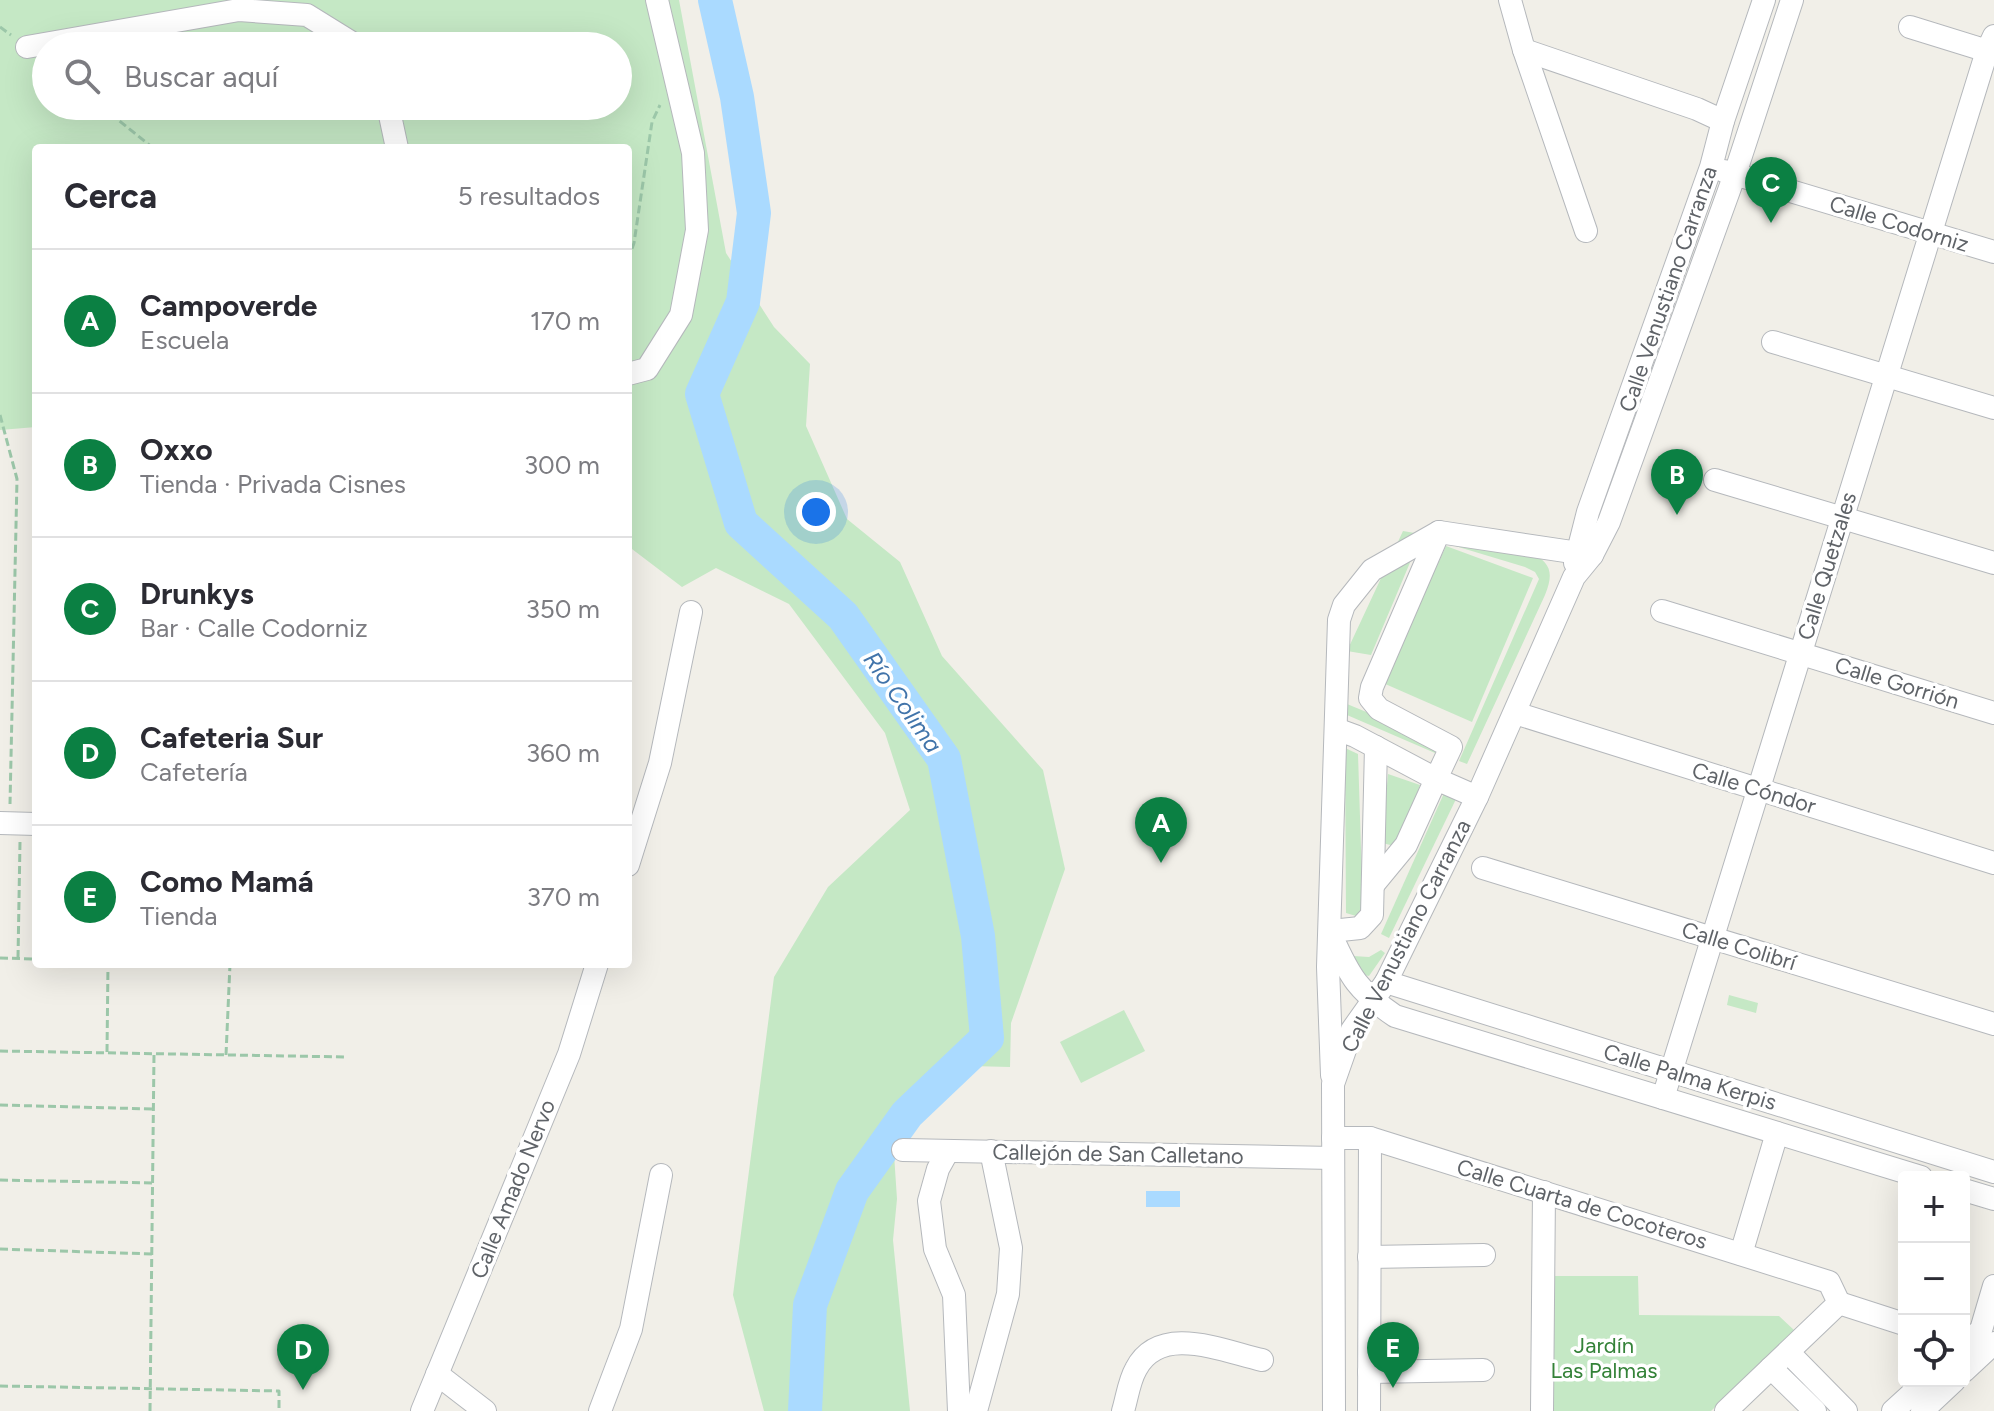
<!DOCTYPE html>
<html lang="es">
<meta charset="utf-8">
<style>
body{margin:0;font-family:Figtree,sans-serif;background:#f2f2f3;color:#2b2b33}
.controls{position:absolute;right:24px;bottom:24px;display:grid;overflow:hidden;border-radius:8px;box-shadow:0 8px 32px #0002}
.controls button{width:72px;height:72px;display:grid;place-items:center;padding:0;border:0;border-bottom:2px solid #e1e1e2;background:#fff;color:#2b2b33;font:40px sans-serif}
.you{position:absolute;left:816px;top:512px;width:28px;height:28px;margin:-20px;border:6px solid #fff;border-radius:50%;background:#1a73e8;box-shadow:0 0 0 12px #1a73e833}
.badge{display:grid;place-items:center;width:52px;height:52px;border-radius:50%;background:#0b8043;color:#fff;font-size:26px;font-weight:700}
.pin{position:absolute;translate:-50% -66px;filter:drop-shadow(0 2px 4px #0008)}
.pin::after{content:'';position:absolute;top:42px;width:28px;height:24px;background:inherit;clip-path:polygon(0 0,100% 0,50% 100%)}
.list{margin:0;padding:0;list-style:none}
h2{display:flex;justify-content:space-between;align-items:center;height:104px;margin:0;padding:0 32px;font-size:34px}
h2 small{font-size:26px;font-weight:400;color:#7c7c81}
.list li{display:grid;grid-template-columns:52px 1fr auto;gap:24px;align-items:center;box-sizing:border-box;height:144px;padding:0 32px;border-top:2px solid #e1e1e2}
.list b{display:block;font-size:30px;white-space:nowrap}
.list p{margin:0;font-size:26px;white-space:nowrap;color:#7c7c81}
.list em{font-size:26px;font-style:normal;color:#7c7c81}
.icon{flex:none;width:44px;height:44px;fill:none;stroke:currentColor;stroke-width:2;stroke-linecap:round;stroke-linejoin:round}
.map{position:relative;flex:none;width:1994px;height:1411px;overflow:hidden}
.search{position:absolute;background:#fff;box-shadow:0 8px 32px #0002;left:32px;top:32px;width:600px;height:88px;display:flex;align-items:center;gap:20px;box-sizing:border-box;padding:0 28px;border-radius:44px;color:#7c7c81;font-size:30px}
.panel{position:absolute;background:#fff;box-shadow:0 8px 32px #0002;left:32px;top:144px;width:600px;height:824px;border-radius:8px}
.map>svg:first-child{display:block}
.green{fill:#c5e8c5;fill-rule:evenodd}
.water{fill:#aadaff}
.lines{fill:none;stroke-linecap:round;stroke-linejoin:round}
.river{stroke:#aadaff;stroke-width:34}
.minor-casing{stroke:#b5b8bc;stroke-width:24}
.path{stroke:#9cc7a9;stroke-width:3;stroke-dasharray:8 4;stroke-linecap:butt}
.minor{stroke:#fff;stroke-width:22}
.labels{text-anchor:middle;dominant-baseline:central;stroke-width:7;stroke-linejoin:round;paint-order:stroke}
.street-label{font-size:22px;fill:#5f6368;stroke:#fff}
.park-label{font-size:22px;fill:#348238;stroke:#fff}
.water-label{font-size:24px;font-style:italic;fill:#4174aa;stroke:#fff}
</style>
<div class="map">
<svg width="1994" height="1411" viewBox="0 0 1994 1411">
<rect width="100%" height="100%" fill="#f1efe8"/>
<g class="green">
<path d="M0 0H679L726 253 774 327 810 364 806 426 847 519 900 562 942 656 1043 770 1065 869 1011 1023 1010 1067 971 1066 893 1139 897 1199 893 1240 910 1411H764L733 1295 774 977 828 887 910 810 885 733 789 604 716 568 682 587 628 546V148H36V427L0 430ZM46 46H618V106H46Z"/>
<path d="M1403 531 1530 553C1551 562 1554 573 1545 595L1467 764 1459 761 1539 579 1535 572 1525 567 1412 533 1442 545 1417 546 1371 655 1347 651Z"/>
<polygon points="1446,546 1533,578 1472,722 1383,683"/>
<polygon points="1347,704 1439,742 1435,753 1347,715"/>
<polygon points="1345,748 1358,754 1363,911 1356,916 1346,913"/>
<polygon points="1388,774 1420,785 1399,847 1382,843"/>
<polygon points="1445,791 1457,797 1389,938 1381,934"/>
<polygon points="1381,950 1385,953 1369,976 1360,974 1353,956 1369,957"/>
<polygon points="1729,995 1758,1003 1756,1013 1727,1005"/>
<polygon points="1124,1010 1145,1051 1081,1083 1060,1042"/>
<polygon points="1551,1276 1638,1276 1639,1315 1779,1316 1794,1330 1711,1411 1550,1411"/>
</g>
<rect class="water" x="1146" y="1191" width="34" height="16"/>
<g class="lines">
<polyline class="river" points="715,0 737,97 754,213 743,302 702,394 741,523 843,616 944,759 978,936 987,1038 907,1114 852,1191 810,1305 805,1411"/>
<g class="minor-casing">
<g id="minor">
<polyline points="1510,0 1524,50 1586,231"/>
<polyline points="1910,27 1994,53"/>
<polyline points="27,47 239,10 307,15 357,46"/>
<polyline points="1524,50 1697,109 1723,121"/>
<polyline points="388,106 397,148"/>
<polyline points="1724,171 1994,252"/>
<polyline points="1773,342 1994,408"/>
<polyline points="628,374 647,369 681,315 697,230 693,153 657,0"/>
<polyline points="1715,480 1994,563"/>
<polyline points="1575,563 1588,512 1711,167 1723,121 1764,0"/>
<polyline points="1662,611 1994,713"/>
<polyline points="1515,713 1994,863"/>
<polyline points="1336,729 1355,736 1436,779 1451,747 1379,709 1370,698 1372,687 1439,532"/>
<polyline points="0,823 36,824"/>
<polyline points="628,865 660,763 691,612"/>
<polyline points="1483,868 1994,1024"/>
<polyline points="1373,885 1406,845 1436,779 1477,797"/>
<polyline points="1331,931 1360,928 1372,915 1376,747"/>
<path d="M1332 937C1350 977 1358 991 1395 1016L1921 1177"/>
<polyline points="1386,982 1994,1172"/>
<polyline points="1332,1075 1328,967 1339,620 1344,605 1372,570 1439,532 1592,555"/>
<polyline points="1663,1098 1987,51 1994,36"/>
<polyline points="1333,1138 1370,1138 1829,1282 1839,1303 1726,1411"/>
<polyline points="903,1150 1333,1158"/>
<polyline points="948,1151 938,1169 929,1201 935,1249 954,1295 959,1411"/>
<polyline points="1964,1190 1994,1199"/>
<polyline points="1741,1254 1777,1133"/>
<polyline points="1369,1257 1484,1255"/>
<polyline points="1839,1303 1904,1324"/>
<polyline points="1964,1345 1981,1330 1994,1286"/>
<polyline points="1788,1352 1846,1411"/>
<polyline points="1771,1368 1815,1411"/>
<polyline points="1964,1371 1994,1343"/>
<polyline points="1369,1372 1483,1370"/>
<polyline points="437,1374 485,1411"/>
<polyline points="422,1411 569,1054 597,964"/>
<polyline points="600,1411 631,1329 661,1175"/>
<polyline points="976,1411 1008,1294 1011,1248 991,1151"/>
<path d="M1123 1411C1127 1398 1129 1381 1136 1369 1160 1323 1222 1351 1262 1360"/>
<polyline points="1334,1411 1333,1084 1352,1030 1386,982 1477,797 1574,577 1592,555 1609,522 1735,174 1792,0"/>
<polyline points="1369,1411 1370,1138"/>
<polyline points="1542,1411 1544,1192"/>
<polyline points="1893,1411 1926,1381"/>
<polyline points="1922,1411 1954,1381"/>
</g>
</g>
<g class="path">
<polyline points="0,27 11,35"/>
<polyline points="101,106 153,148"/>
<polyline points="186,106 187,109"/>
<polyline points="628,260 634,243 652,122 660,105"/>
<polyline points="0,415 17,479 10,804"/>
<polyline points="0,958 36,959"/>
<polyline points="18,958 20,842"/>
<polyline points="336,964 389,965"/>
<polyline points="0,1051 347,1057"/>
<polyline points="107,1052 108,964"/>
<polyline points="226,1055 230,964"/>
<polyline points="0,1105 152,1109"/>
<polyline points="0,1180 152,1183"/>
<polyline points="0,1249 152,1254"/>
<polyline points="0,1386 279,1391 279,1411"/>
<polyline points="150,1411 154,1054"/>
</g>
<use href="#minor" class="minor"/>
</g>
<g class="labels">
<g class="street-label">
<text transform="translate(1899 224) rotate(17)">Calle Codorniz</text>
<text transform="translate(1668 289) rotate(-71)">Calle Venustiano Carranza</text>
<text transform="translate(1827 566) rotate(-73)">Calle Quetzales</text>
<text transform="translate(1897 683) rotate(17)">Calle Gorrión</text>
<text transform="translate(1754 788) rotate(17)">Calle Cóndor</text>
<text transform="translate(1406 936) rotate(-63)">Calle Venustiano Carranza</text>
<text transform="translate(1739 946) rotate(17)">Calle Colibrí</text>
<text transform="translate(1690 1077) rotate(17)">Calle Palma Kerpis</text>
<text transform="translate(1118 1154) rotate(1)">Callejón de San Calletano</text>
<text transform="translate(513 1189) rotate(-68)">Calle Amado Nervo</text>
<text transform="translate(1582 1204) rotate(17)">Calle Cuarta de Cocoteros</text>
</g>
<g class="park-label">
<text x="1604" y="1345">Jardín<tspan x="1604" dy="25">Las Palmas</tspan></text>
</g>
<g class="water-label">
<text transform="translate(903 702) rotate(55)">Río Colima</text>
</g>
</g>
</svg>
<div class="controls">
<button>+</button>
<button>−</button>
<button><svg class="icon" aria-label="locate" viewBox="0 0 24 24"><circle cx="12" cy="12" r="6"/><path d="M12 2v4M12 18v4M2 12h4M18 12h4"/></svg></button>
</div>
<div class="you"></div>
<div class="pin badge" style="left:1161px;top:863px">A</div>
<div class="pin badge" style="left:1677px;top:515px">B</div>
<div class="pin badge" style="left:1771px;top:223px">C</div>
<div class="pin badge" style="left:303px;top:1390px">D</div>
<div class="pin badge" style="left:1393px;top:1388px">E</div>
<div class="search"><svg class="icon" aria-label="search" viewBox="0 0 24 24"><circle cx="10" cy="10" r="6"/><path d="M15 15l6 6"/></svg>Buscar aquí</div>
<section class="panel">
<h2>Cerca<small>5 resultados</small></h2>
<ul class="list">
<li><span class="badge">A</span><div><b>Campoverde</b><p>Escuela</p></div><em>170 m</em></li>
<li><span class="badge">B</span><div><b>Oxxo</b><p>Tienda · Privada Cisnes</p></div><em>300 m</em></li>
<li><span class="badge">C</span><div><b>Drunkys</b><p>Bar · Calle Codorniz</p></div><em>350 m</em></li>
<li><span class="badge">D</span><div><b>Cafeteria Sur</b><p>Cafetería</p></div><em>360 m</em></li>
<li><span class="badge">E</span><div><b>Como Mamá</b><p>Tienda</p></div><em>370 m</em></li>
</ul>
</section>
</div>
